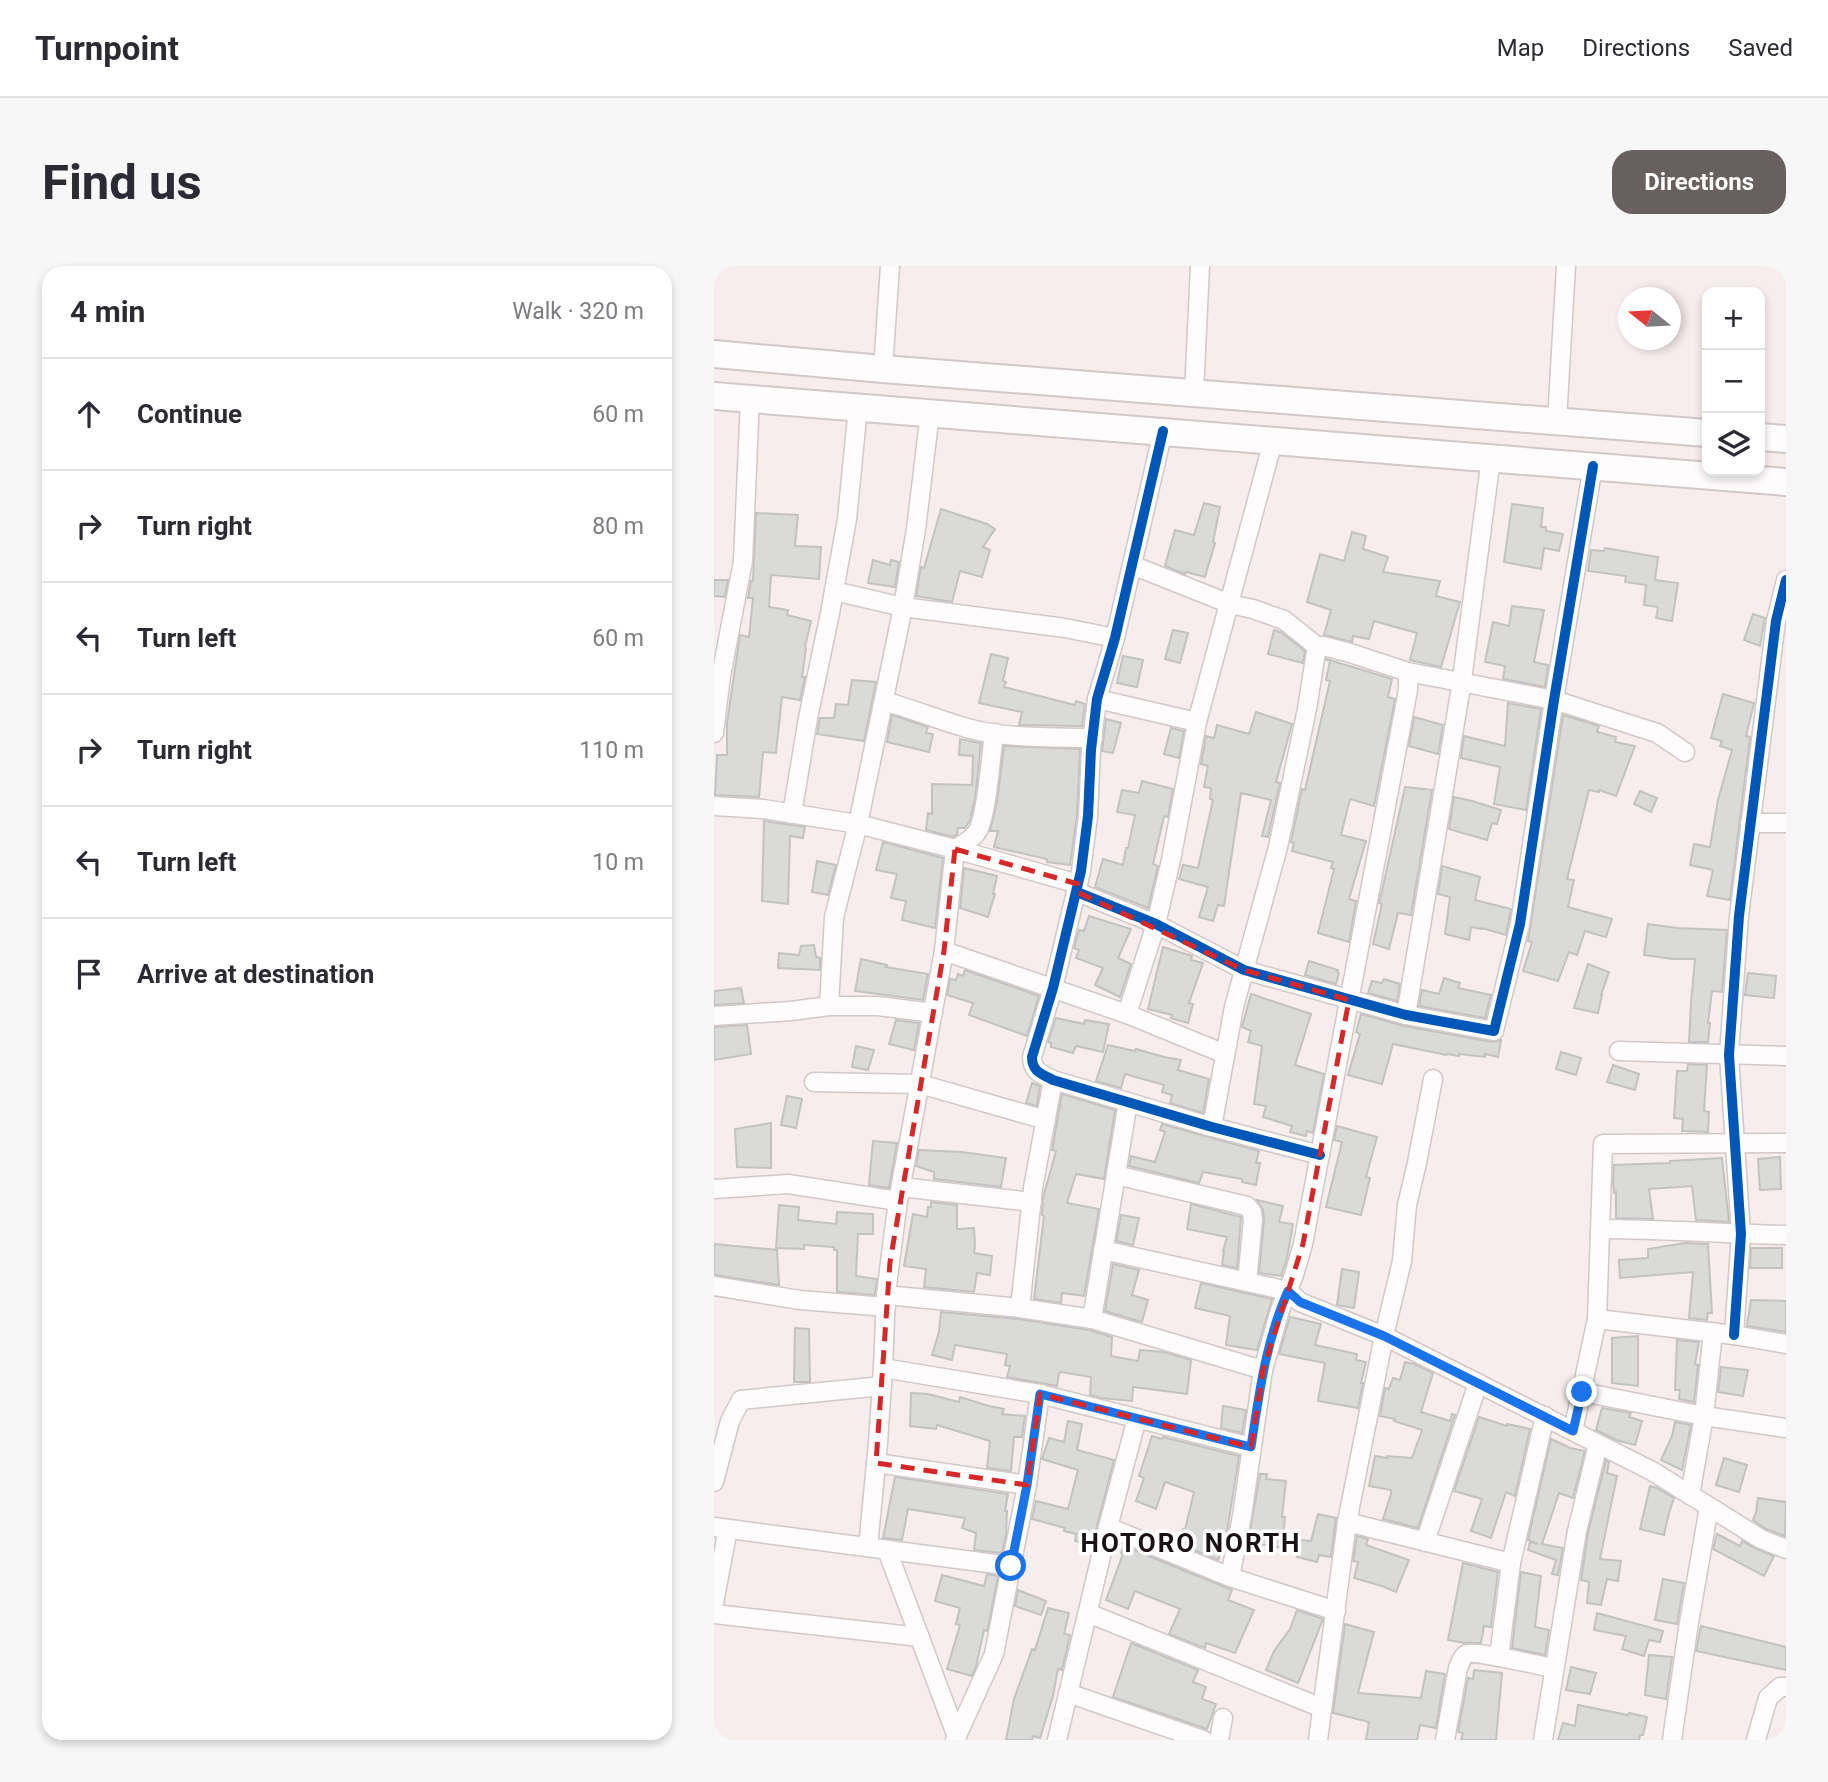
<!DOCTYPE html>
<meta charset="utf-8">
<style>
body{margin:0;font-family:Roboto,sans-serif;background:#f7f7f7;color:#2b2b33}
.controls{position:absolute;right:21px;top:21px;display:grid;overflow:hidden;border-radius:14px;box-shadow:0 4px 10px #0003}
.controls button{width:63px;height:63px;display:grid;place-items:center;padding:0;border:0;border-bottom:2px solid #e1e1e2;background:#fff;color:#2b2b33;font:35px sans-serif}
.compass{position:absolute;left:904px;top:21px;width:63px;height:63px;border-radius:50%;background:#fff;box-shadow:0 4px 10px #0003;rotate:288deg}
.stop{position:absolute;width:21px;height:21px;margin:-16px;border:5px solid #1a73e8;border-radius:50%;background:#fff}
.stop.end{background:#1a73e8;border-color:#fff;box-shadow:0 2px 7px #0008}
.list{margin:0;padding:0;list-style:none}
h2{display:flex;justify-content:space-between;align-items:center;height:91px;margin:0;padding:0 28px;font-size:30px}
h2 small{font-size:23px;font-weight:400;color:#7c7c81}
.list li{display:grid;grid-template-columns:46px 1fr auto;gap:21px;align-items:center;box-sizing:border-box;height:112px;padding:0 28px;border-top:2px solid #e1e1e2}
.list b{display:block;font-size:26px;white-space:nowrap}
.list em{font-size:23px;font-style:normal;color:#7c7c81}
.icon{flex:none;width:38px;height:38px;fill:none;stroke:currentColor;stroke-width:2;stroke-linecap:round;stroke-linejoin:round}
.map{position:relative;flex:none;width:1072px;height:1474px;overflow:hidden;border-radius:21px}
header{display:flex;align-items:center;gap:42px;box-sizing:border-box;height:98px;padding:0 35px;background:#fff;border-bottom:2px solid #e1e1e2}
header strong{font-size:33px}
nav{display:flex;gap:38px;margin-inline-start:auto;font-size:24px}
.intro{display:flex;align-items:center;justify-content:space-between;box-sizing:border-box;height:168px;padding:0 42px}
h1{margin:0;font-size:49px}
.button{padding:18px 32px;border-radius:21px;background:#685f5f;color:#fff;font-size:24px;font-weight:700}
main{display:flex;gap:42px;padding:0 42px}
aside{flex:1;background:#fff;border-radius:21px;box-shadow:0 4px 10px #0003}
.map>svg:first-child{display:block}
.building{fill:#dadad9;stroke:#c2c2c0;stroke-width:2}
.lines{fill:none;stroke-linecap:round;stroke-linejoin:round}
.street-casing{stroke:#d2c8c8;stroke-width:21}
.primary-casing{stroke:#d2c8c8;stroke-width:30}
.street{stroke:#fefcfc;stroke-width:18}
.primary{stroke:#fefcfc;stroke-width:26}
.cycleway-casing{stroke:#fff;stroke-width:15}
.cycleway{stroke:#0057b8;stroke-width:10}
.route{stroke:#1a73e8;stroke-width:9}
.marked{fill:none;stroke:#d62828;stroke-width:5;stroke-dasharray:14 9;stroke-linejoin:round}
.labels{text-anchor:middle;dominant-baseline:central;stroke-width:7;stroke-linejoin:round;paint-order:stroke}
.district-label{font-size:26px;font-weight:bold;letter-spacing:2px;fill:#1a1212;stroke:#fff}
</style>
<header>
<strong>Turnpoint</strong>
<nav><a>Map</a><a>Directions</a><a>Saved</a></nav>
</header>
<div class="intro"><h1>Find us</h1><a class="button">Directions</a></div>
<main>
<aside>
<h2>4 min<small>Walk · 320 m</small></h2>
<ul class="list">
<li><svg class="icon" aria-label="ahead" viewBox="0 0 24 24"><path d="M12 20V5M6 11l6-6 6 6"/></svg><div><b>Continue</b></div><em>60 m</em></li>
<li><svg class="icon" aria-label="right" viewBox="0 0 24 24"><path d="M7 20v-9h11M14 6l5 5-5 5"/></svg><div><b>Turn right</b></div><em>80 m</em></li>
<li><svg class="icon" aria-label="left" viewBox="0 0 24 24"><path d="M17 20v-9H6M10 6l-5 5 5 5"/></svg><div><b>Turn left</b></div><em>60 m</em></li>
<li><svg class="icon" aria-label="right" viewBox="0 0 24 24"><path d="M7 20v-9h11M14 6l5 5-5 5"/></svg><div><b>Turn right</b></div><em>110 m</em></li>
<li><svg class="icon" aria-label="left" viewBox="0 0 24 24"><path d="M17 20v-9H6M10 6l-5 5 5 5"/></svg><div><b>Turn left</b></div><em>10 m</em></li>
<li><svg class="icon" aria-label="arrive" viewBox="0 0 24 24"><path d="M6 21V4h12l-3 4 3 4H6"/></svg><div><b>Arrive at destination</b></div></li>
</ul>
</aside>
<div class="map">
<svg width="1072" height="1474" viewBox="0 0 1072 1474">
<rect width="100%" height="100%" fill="#f8eded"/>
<g class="building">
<polygon points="490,237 506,241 499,276 501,277 491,311 472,306 471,308 451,300 461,264 480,269"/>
<polygon points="798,238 829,242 827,261 832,261 832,265 849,268 845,285 830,282 827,303 790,296"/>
<polygon points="227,243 273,258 281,263 269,281 276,284 268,311 246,305 238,336 202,330 207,301 210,302"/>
<polygon points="42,247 84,249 81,280 107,281 105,313 57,309 55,341 74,344 73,349 97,355 91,381 92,382 88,411 91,411 86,434 68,431 62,487 49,486 45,531 1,529 3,489 13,489 13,457 26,369 35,371 39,332 34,332 37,315 39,315"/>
<polygon points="638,266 652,270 649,283 674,291 669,306 726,315 722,330 746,336 727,401 696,394 703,367 660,355 655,373 639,370 638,376 610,369 617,344 593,336 606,288 630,295"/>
<polygon points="891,282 944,291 941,314 964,317 958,355 942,352 944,341 930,339 932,319 911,316 912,310 874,305 877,284 890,285"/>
<polygon points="159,294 176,299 177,294 185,296 181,321 154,317"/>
<polygon points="0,314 14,314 11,331 0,330"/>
<polygon points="798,340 830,344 820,396 834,399 831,421 789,413 791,400 771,396 779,356 795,360"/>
<polygon points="1039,348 1051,352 1046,380 1030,374"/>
<polygon points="459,364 474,367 466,397 451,393"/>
<polygon points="560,364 568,367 591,385 589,397 554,388"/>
<polygon points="277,388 294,392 289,415 292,416 290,421 361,439 362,435 371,438 368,460 305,459 308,446 265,437"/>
<polygon points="409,390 429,394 423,421 403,417"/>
<polygon points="612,393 678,413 674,431 681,433 660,540 636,533 627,569 652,575 635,633 642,635 635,676 604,667 620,603 617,602 619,596 578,585 580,577 577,576 588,523 591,524 616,415 612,414 616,395 612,394"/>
<polygon points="138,414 162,416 150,475 103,468 106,452 120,452 122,438 134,439"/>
<polygon points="1009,428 1040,437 1032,470 1036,471 1016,634 993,630 999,604 976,599 980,578 996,581 1004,534 1018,484 1006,480 1008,475 997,472"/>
<polygon points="794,437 827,443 812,544 780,538 786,501 747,492 750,470 791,480"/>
<polygon points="542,446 578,458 562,516 566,517 554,571 548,570 557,534 527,527 510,640 504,639 499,655 485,651 494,621 465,613 469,599 484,602 499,534 496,533 497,522 490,521 494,500 487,498 492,470 500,472 503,459 535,468"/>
<polygon points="178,449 214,461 212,467 219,468 215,486 173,476"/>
<polygon points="849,449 885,460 883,466 902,471 901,476 921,480 902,530 885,524 885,526 875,524 853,613 860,614 854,641 898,653 892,671 871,665 863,689 855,686 844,715 809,705 818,676 814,675"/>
<polygon points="700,451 729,459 724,488 695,480"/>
<polygon points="392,453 407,457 399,487 388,485"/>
<polygon points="457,462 470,465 465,492 450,488"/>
<polygon points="246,473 267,477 261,532 256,554 251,562 244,562 243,568 239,571 212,564 214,547 218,548 218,518 258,519 259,490 245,489"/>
<polygon points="290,480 366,483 363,549 356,599 333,596 333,593 280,581 284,565 276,565 283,535"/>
<polygon points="428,515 459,523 454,551 450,550 439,598 444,600 434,642 381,621 389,593 409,599 412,582 414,582 421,549 403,546 408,524 425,527"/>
<polygon points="691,521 718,524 697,649 684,647 675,683 659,678 668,638 665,637 668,625"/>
<polygon points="926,525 943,532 937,546 920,538"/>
<polygon points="740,531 758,535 787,544 783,558 778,557 773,574 735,563"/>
<polygon points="50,555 91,561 89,572 76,570 74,638 48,635"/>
<polygon points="169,576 229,592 221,662 188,654 192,635 177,632 183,608 162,604"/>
<polygon points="103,595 122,599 114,629 98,626"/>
<polygon points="728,600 766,611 761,634 797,643 792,669 768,662 768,663 757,661 755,674 731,668 736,631 724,628"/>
<polygon points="250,602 283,610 279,628 281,628 274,651 246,642"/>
<polygon points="375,650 417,663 404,692 417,698 406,731 381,719 389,702 362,692 365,684 360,682 365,664 370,665"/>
<polygon points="934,658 963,662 1013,664 1008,726 998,725 994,757 996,757 994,776 975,776 977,737 981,693 958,693 930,689"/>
<polygon points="100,679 102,691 106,692 106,704 64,702 65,687 85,689 87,680"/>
<polygon points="449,681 478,690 477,694 489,697 475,737 479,738 474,757 457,752 458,749 434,743"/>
<polygon points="147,693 173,699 172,701 214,708 209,734 141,725"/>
<polygon points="595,695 624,704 623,706 625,707 622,718 591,709"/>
<polygon points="874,698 895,706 887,729 888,729 884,747 860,742"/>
<polygon points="251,704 325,730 313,770 255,749 259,737 233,729 236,713 242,714 244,708 249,710"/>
<polygon points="1034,707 1062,710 1060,732 1031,729"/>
<polygon points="730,712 746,717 744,722 777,729 771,752 705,740 708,724 725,728"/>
<polygon points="670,713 686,718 683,735 654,727 658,715 668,717"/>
<polygon points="27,722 30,737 0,739 0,725"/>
<polygon points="537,728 597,748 581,799 610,808 599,867 593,865 592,870 576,866 578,860 549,851 552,840 540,838 548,780 534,776 537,765 528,761"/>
<polygon points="647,748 690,760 778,776 787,774 784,791 771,788 771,791 745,788 745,790 733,788 732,789 679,778 668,818 634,809 646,768 642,766"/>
<polygon points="342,752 370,758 371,754 395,758 389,786 362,780 359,787 337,781 337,777 334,776"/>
<polygon points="182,754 205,757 200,784 175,778"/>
<polygon points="33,759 37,788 0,794 0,761"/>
<polygon points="394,779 421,785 422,783 450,791 467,794 464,804 495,813 489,847 456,837 458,829 448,826 450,819 411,808 407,822 382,815"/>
<polygon points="142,780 160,784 154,804 138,801"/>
<polygon points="847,786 867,792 862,809 842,803"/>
<polygon points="974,798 993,799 990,845 995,846 994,866 968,865 969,853 960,852 963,805 973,805"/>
<polygon points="899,799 925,808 921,824 893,816"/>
<polygon points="318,817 326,820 323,840 312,837"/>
<polygon points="348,828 401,844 390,913 362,908 353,937 385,943 370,1030 348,1027 347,1037 320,1033 330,950 328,949 329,932 342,885 338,884"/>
<polygon points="73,830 88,833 82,862 67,859"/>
<polygon points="57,857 57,902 23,901 21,863"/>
<polygon points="448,858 545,885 542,897 546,897 542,919 528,916 528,913 489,906 485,917 415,900 417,890 441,896 451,866 446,864"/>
<polygon points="623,860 663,871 652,911 656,912 647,949 612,941 628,876 620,874"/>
<polygon points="159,875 183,877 175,922 155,919"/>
<polygon points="205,884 248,886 292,892 287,921 220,913 220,906 202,900"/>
<polygon points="1066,891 1067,923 1046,924 1044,893"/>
<polygon points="1008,892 1015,956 982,954 978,920 935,923 939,953 902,952 902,926 900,927 899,916 900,899 956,897 956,895"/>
<polygon points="543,934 569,940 565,956 579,958 573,992 567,1010 545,1007 550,953 549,944"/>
<polygon points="217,936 243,939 243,963 260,962 261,980 260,987 278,990 276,1009 263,1007 260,1026 210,1021 212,1003 190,1000 199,948 213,951 214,941 217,941"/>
<polygon points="477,938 527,951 523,1002 508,999 510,985 509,985 513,971 473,963"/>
<polygon points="65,939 85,941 84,954 122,958 123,946 159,948 159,968 144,968 142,1010 163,1013 161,1029 123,1026 123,984 120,984 120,981 90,979 90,983 62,982"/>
<polygon points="407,949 425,952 419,979 402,975"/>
<polygon points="971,977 994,978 998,1047 994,1047 993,1054 975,1052 979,1006 906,1012 905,994 934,992 934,983"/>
<polygon points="0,978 63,984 65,1019 0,1009"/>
<polygon points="1037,982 1068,982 1068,1002 1036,1002"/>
<polygon points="399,998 425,1004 418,1029 434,1034 428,1056 391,1045"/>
<polygon points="628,1003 645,1006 640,1042 623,1039"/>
<polygon points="487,1017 558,1033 543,1084 512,1079 516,1050 481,1042"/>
<polygon points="1037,1034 1072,1035 1072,1066 1033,1060"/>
<polygon points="227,1046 305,1053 375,1064 398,1071 397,1090 424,1095 426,1084 450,1086 477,1094 473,1128 419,1121 418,1135 387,1132 376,1129 377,1111 347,1106 345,1107 343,1120 293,1111 296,1100 291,1099 293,1088 241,1079 238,1094 218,1089 225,1066"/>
<polygon points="576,1051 607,1058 601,1079 643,1088 642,1094 652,1096 647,1117 649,1117 644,1142 604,1135 611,1097 565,1088"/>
<polygon points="81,1062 95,1063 96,1116 80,1116"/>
<polygon points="924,1070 924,1120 898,1117 898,1072"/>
<polygon points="963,1074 985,1076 981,1098 984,1099 980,1136 965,1133 966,1124 961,1124"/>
<polygon points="691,1096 700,1098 719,1107 707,1146 736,1155 738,1148 741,1149 704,1262 669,1253 677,1228 677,1224 655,1220 661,1190 673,1192 673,1190 698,1192 708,1164 680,1155 681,1153 666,1150 671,1122 675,1123 679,1112 686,1114"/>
<polygon points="1007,1101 1034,1104 1029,1130 1004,1126"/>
<polygon points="197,1127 214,1128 245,1136 246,1131 275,1140 290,1143 288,1148 311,1150 308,1171 300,1171 297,1205 273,1202 276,1175 223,1159 222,1163 196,1160"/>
<polygon points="509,1140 532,1144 528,1167 507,1162"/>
<polygon points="888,1142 917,1147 915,1151 928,1155 921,1179 902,1174 882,1164"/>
<polygon points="765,1151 793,1160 793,1158 816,1163 801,1230 792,1226 777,1272 757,1265 768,1233 740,1225"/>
<polygon points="354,1155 368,1158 363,1184 400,1194 378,1279 361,1275 362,1268 350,1265 351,1262 318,1253 322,1235 354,1243 364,1204 328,1193 335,1172 350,1176"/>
<polygon points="961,1156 977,1159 968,1204 947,1194 958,1170"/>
<polygon points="438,1170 448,1173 449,1171 525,1190 512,1272 504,1294 464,1277 469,1263 471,1264 480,1226 451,1216 442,1243 422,1235 430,1212 425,1210"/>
<polygon points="837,1173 856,1182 871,1185 859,1232 845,1227 828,1278 849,1282 844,1309 838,1308 842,1294 814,1284 816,1276 824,1278 814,1274"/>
<polygon points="1010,1192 1033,1199 1025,1226 1002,1219"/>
<polygon points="892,1194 895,1196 893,1207 903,1210 886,1293 907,1295 904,1315 893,1313 887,1339 873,1337 875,1316 867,1314 874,1267"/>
<polygon points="546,1208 553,1208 552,1213 572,1215 568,1251 571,1251 568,1282 534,1276"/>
<polygon points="181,1211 294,1228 291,1245 293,1245 292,1268 288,1287 260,1284 262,1267 248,1262 251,1252 194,1243 188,1274 169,1272"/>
<polygon points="936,1220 943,1222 960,1232 955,1247 950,1269 926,1263"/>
<polygon points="1044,1232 1072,1236 1071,1270 1052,1263 1039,1254 1042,1247"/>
<polygon points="604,1248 622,1252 617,1291 605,1289 603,1296 583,1291 586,1274 597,1275"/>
<polygon points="1003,1268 1026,1280 1028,1275 1043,1283 1060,1290 1050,1310 999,1283"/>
<polygon points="643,1270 654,1273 652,1279 695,1294 682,1326 668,1320 640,1312 644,1296 639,1295"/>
<polygon points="410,1280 518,1324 514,1334 540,1344 521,1387 492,1377 491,1382 455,1368 466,1343 421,1325 414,1343 392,1334 409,1288 407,1287"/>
<polygon points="749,1297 784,1306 777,1361 770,1360 767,1377 750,1377 734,1374"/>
<polygon points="807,1306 827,1310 821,1361 835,1364 831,1389 798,1382"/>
<polygon points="273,1308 284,1310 274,1362 273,1365 270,1364 262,1400 258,1410 233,1403 246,1359 242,1358 246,1342 221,1335 228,1309 270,1320"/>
<polygon points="949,1313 970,1317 963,1358 941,1354"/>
<polygon points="304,1324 332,1335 327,1349 301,1340"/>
<polygon points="334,1342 355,1347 350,1368 356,1369 348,1404 344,1403 339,1430 326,1472 319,1470 318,1474 292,1474 300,1433 318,1383 321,1384"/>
<polygon points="583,1344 609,1353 584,1417 552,1404 560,1385 576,1363"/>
<polygon points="883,1347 949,1365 946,1376 935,1374 930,1390 908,1383 912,1370 880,1364"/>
<polygon points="631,1358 660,1366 644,1427 707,1432 712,1405 731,1408 722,1462 706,1459 703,1474 652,1474 655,1456 619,1447"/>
<polygon points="987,1360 1072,1381 1072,1404 982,1385"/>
<polygon points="417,1377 484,1404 479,1416 492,1421 488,1433 502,1438 493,1463 399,1431"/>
<polygon points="935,1389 958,1391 952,1433 931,1429"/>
<polygon points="857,1401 882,1407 876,1428 852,1424"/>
<polygon points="760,1404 788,1407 782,1474 747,1474 749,1467 744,1466 754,1412 759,1413"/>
<polygon points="864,1439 914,1449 915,1447 933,1451 929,1469 926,1469 925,1474 844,1474 849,1457 861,1460"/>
</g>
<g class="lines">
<g class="street-casing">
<g id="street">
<polyline points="169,103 176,0"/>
<polyline points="480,127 486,0"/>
<polyline points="843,155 852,0"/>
<path d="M449 165 401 372 383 433 377 484 374 550 367 605 339 722 318 791C318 806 328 808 339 814L498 861 606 889"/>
<polyline points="418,299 516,338 539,343 570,354 605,382 609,380 633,386 694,406 840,434 943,467 971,486"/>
<polyline points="120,325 189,341 351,362 401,372"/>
<polyline points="383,433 483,456"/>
<path d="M170 435C198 443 225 454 253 462 294 473 337 471 379 472"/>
<polyline points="0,467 7,410 29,295 36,132"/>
<polyline points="0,540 49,543 144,558 241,583 364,618"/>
<polyline points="78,548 94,452 116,347 133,253 144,141"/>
<polyline points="1036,557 1072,557"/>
<polyline points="363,626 442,658 530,704 692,749 780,765 806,658 840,434 879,200"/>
<polyline points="230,685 413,748 511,788"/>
<polyline points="115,740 120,651 144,558 189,341 202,263 216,147"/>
<polyline points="413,748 442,658 457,594 483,456 559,175"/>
<polyline points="692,749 747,421 777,192"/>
<polyline points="0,750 77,745 115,740 164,740 219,747"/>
<polyline points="905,785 1072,790"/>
<polyline points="100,816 206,818 332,854"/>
<polyline points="498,861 520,741 564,581 593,443 602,386 605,382"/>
<polyline points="402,909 533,940 538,946 539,954 533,1016"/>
<polyline points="187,921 318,936"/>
<polyline points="0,923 74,918 184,935"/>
<path d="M887 963C949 963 1010 968 1072 969"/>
<polyline points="389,984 574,1025 586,1036 670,1070 938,1205 1047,1273 1072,1283"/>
<polyline points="0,1020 86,1034 172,1041"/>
<polyline points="172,1029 306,1042 378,1053 549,1104"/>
<polyline points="306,1042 319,922 339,814"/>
<polyline points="378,1053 414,836"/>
<polyline points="883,1053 1020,1069 1072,1078"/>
<polyline points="1020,1069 1027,968 1015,789 1025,650 1062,355 1072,314"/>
<polyline points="169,1102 326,1128 537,1181"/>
<polyline points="868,1126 990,1150 1072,1162"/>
<polyline points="859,1165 883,1053 889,878 1072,877"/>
<polyline points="162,1197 313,1219"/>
<polyline points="0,1216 16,1155 27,1134 168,1120"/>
<polyline points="976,1229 990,1150 999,1066"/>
<polyline points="633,1256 797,1297"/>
<polyline points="0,1261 297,1300"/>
<polyline points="394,1261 516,1311 622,1345"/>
<polyline points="711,1276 764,1117"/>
<path d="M154 1281 164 1177 169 1102 172 1029 176 996 184 935 230 685 241 583C248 578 258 574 263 566 273 551 277 488 280 467"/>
<polyline points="173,1284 243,1471"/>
<polyline points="516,1311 528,1250 549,1104 566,1044 580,1009 589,978 694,424 694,406"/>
<polyline points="0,1337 14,1263"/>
<polyline points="374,1347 608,1442"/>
<polyline points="0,1348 206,1371"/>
<polyline points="785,1391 797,1297 831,1150"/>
<polyline points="354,1427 489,1474"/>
<polyline points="241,1474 280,1388 313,1219 326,1128"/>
<polyline points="343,1474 394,1261 423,1152"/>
<polyline points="505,1474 509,1452"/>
<polyline points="604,1474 633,1256 670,1070 688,995 693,939 703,897 719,813"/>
<path d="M731 1474 744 1402C746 1398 748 1390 753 1388 760 1384 827 1400 840 1402"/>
<polyline points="829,1474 863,1265 884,1178"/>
<polyline points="958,1474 974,1363 995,1241"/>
<polyline points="1042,1474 1054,1432 1066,1421 1072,1421"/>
</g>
</g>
<g class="primary-casing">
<g id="primary">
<polyline points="0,88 169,103 993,167"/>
<polyline points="0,130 1072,216"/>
<polyline points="1046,171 1072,173"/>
</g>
</g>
<use href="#street" class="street"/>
<use href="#primary" class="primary"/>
<g class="cycleway-casing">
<g id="cycleway">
<path d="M449 165 401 372 383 433 377 484 374 550 367 605 339 722 318 791C318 806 328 808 339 814L498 861 606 889"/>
<polyline points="363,626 442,658 530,704 692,749 780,765 806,658 840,434 879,200"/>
<polyline points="1020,1069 1027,968 1015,789 1025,650 1062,355 1072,314"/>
</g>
</g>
<use href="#cycleway" class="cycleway"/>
</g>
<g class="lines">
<path class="route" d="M297 1300 313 1219 326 1128 537 1181C545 1128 552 1074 574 1025L586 1036 670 1070 859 1165 868 1126"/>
</g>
<path class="marked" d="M241 583 364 618 363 626 530 704 635 734 589 978 549 1104 537 1181 326 1128 313 1219 162 1197 176 996 230 685Z"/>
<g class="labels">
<g class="district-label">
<text x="477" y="1277">HOTORO NORTH</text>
</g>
</g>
</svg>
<div class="controls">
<button>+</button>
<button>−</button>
<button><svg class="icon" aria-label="layers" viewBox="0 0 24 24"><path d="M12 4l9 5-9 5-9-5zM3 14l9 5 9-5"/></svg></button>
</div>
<svg class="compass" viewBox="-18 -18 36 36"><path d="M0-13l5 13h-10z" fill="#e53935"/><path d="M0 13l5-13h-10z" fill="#7c7c81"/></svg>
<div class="stop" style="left:297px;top:1300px"></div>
<div class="stop end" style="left:868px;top:1126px"></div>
</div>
</main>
